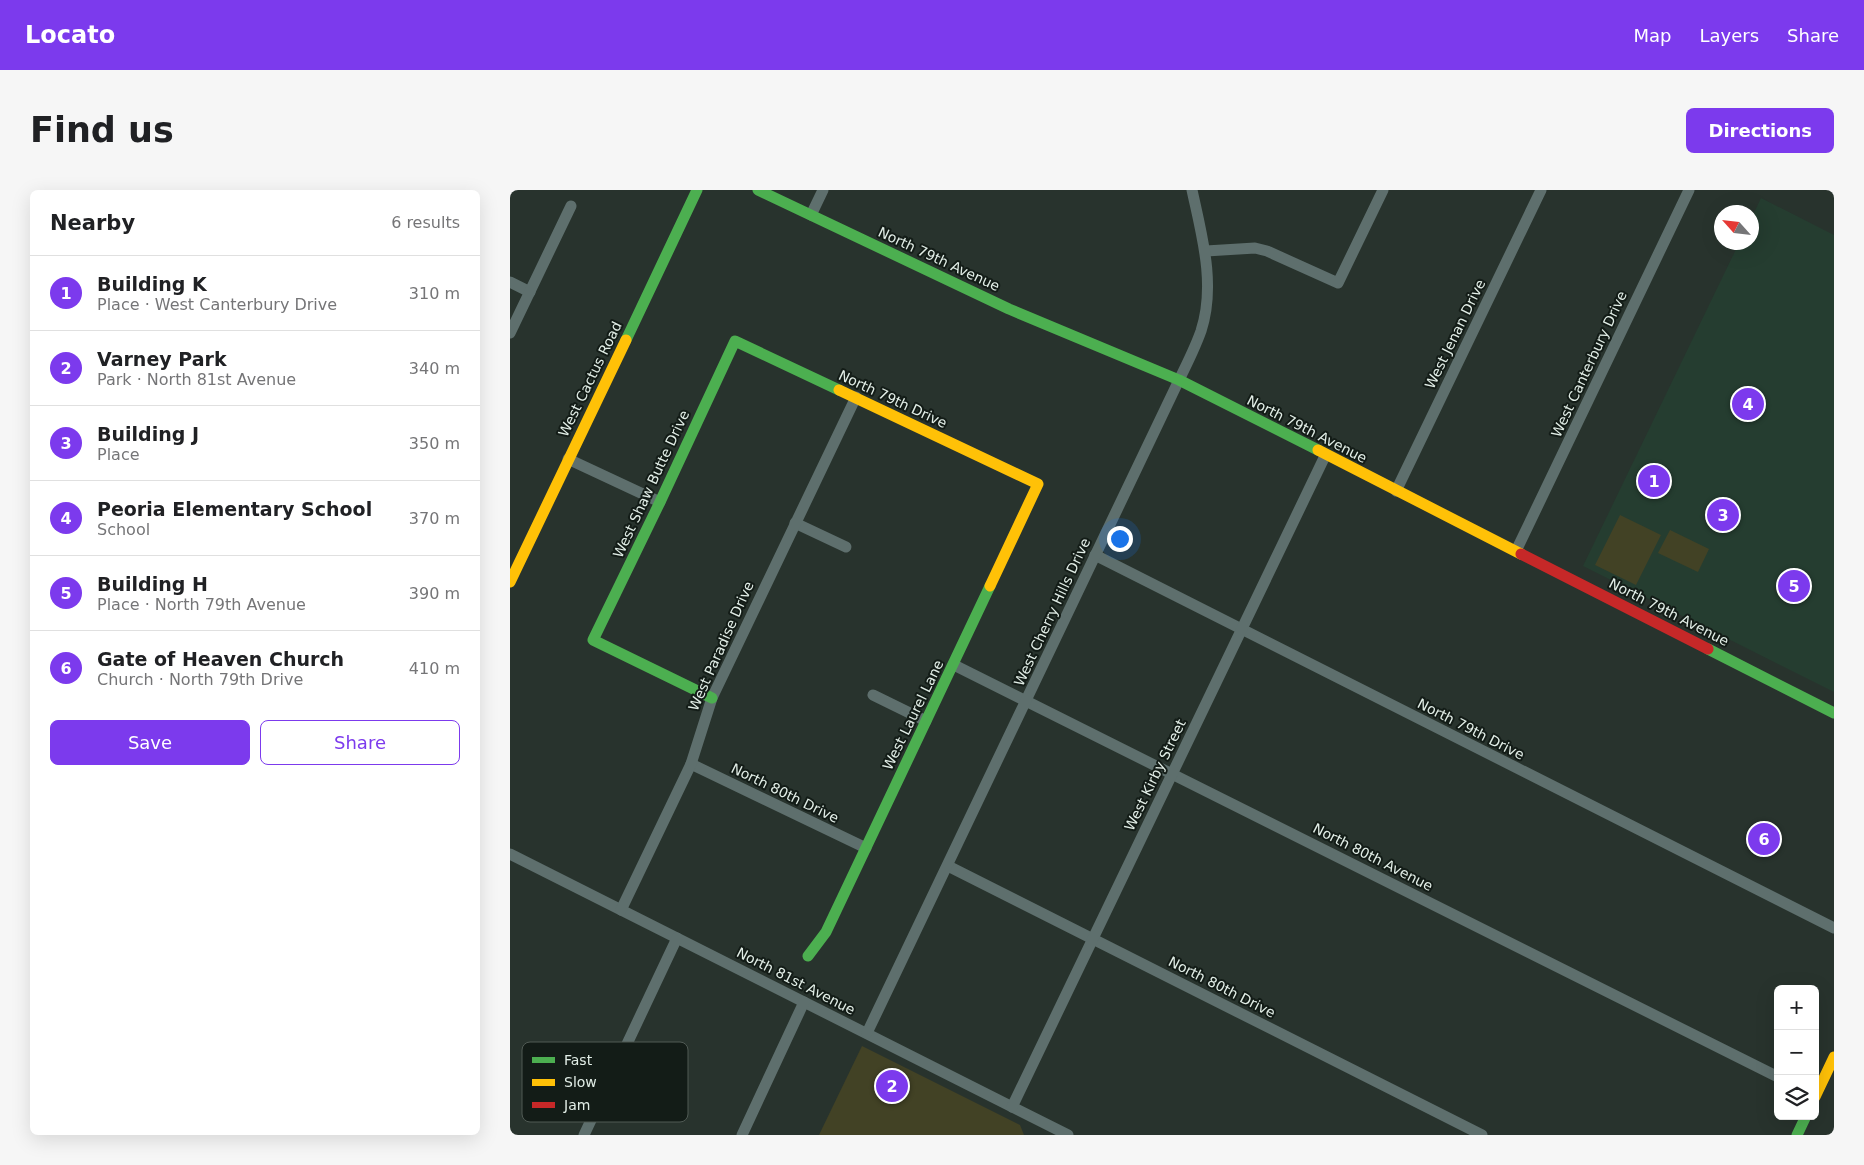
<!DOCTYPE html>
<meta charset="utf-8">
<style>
body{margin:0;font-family:"DejaVu Sans",sans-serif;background:#f6f6f6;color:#202124}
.controls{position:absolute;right:15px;bottom:15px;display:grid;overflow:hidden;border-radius:8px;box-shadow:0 5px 20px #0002}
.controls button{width:45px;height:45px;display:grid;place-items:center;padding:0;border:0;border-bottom:1px solid #e0e0e0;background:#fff;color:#202124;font:25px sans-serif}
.compass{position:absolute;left:1204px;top:15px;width:45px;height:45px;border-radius:50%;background:#fff;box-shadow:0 5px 20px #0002;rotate:297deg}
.you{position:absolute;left:609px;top:348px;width:18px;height:18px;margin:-12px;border:4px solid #fff;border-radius:50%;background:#1a73e8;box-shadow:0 0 0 8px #1a73e833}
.badge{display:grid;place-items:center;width:32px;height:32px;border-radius:50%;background:#7c3aed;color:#fff;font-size:16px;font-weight:700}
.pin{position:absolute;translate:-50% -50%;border:2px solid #fff;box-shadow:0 1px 5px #0006}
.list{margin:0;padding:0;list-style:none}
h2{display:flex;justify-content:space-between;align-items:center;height:65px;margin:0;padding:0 20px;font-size:21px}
h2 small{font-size:16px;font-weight:400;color:#757577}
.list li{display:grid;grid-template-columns:32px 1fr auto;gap:15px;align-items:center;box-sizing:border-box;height:75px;padding:0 20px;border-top:1px solid #e0e0e0}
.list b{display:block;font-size:19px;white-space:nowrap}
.list p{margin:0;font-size:16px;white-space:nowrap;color:#757577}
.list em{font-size:16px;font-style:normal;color:#757577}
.actions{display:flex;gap:10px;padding:15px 20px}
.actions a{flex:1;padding:11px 0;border:1px solid #7c3aed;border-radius:8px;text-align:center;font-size:18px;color:#7c3aed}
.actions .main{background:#7c3aed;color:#fff}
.icon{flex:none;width:28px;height:28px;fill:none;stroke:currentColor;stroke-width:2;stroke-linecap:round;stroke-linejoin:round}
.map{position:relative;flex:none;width:1324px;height:945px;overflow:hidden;border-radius:8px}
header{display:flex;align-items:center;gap:30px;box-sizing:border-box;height:70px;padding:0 25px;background:#7c3aed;color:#fff}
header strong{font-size:24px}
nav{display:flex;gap:28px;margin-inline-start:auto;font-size:18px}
.intro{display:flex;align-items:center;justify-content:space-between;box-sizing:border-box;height:120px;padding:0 30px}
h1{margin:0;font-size:35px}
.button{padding:12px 22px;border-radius:8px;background:#7c3aed;color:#fff;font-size:18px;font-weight:700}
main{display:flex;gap:30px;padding:0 30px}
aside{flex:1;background:#fff;border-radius:8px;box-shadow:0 5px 20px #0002}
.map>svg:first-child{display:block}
.built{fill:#253d30}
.green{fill:#424225}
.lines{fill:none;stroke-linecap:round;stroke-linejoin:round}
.street{stroke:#5e6f6d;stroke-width:11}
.fast{stroke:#4caf50;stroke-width:11}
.slow{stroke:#ffc107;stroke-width:11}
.jam{stroke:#c62828;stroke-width:11}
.labels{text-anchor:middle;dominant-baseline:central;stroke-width:4;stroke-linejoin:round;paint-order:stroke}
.street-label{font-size:14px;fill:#e2eee7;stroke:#131c17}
.key{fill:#131c17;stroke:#515b55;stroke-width:1}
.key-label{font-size:14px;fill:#e2eee7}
</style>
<header>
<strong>Locato</strong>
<nav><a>Map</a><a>Layers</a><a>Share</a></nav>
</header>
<div class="intro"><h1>Find us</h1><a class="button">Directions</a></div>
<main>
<aside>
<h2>Nearby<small>6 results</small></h2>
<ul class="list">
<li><span class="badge">1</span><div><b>Building K</b><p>Place · West Canterbury Drive</p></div><em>310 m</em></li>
<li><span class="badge">2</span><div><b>Varney Park</b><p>Park · North 81st Avenue</p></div><em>340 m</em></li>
<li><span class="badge">3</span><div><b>Building J</b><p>Place</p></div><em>350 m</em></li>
<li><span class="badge">4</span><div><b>Peoria Elementary School</b><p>School</p></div><em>370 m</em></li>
<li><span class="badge">5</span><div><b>Building H</b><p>Place · North 79th Avenue</p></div><em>390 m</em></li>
<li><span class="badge">6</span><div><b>Gate of Heaven Church</b><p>Church · North 79th Drive</p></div><em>410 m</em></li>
</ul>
<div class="actions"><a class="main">Save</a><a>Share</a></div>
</aside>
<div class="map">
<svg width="1324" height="945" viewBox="0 0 1324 945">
<rect width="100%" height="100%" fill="#28332d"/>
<polygon class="built" points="1251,8 1324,45 1324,502 1073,376 1229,53 1242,52 1242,27"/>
<g class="green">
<polygon points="1110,325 1151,345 1126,395 1085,375"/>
<polygon points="1160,340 1199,359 1188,382 1148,363"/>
<polygon points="352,856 510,935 514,945 309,945"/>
</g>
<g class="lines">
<g class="street">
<polyline points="301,25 313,0"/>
<polyline points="696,61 745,58 757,61 828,93 873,0"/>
<polyline points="0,92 20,102"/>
<polyline points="0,143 61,16"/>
<polyline points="58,269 150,312"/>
<polyline points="886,301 1031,0"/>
<polyline points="285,333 336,357"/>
<polyline points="1006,361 1179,0"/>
<polyline points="585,365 1324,738"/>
<polyline points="444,475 1268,887"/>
<polyline points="363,505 416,531"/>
<polyline points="181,574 356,658"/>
<polyline points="0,664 558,945"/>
<polyline points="438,676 972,945"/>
<polyline points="111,720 181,574 202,508 346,207"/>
<path d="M357 843 669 190C677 174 685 158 691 141 706 95 692 46 682 0"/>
<polyline points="502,917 815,266"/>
<polyline points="74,945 167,748"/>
<polyline points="232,945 294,812"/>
</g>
<g class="fast">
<polyline points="248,0 499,119 669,190 808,260"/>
<polyline points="116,150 187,0"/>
<polyline points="1198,459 1324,523"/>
<polyline points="202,508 83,450 150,312 225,151 329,200"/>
<polyline points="298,766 316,742 480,396"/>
<polyline points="1287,945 1296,926"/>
</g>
<g class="slow">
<polyline points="329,200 528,294 480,396"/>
<polyline points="808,260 1011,364"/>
<polyline points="0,392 116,150"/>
<polyline points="1305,907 1324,867"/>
</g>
<polyline class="jam" points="1011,364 1198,459"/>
</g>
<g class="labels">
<g class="street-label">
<text transform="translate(429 69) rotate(25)">North 79th Avenue</text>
<text transform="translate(945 144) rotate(-64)">West Jenan Drive</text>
<text transform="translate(1079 174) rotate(-65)">West Canterbury Drive</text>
<text transform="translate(80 189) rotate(-64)">West Cactus Road</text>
<text transform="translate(383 209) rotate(25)">North 79th Drive</text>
<text transform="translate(797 239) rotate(27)">North 79th Avenue</text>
<text transform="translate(141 294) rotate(-65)">West Shaw Butte Drive</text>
<text transform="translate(542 422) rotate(-65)">West Cherry Hills Drive</text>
<text transform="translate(1159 422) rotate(27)">North 79th Avenue</text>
<text transform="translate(211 456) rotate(-66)">West Paradise Drive</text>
<text transform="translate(403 525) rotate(-64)">West Laurel Lane</text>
<text transform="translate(961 539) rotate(27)">North 79th Drive</text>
<text transform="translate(645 585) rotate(-64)">West Kirby Street</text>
<text transform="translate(275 603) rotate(26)">North 80th Drive</text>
<text transform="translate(863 667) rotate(27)">North 80th Avenue</text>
<text transform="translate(286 791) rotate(27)">North 81st Avenue</text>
<text transform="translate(712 797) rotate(27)">North 80th Drive</text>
</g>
</g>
<rect x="12" y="852" width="166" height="80" rx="8" class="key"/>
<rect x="22" y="867" width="23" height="6" fill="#4caf50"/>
<rect x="22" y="889" width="23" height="7" fill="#ffc107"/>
<rect x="22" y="912" width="23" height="6" fill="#c62828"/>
<g class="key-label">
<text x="54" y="875">Fast</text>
<text x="54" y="897">Slow</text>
<text x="54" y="920">Jam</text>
</g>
</svg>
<div class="controls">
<button>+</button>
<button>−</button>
<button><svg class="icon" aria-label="layers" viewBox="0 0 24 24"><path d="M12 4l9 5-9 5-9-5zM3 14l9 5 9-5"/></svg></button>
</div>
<svg class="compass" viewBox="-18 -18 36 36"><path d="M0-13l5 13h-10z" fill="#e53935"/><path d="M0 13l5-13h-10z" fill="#757577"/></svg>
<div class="you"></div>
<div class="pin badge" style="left:1144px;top:291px">1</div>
<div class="pin badge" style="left:382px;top:896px">2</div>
<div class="pin badge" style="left:1213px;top:325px">3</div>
<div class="pin badge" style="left:1238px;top:214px">4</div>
<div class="pin badge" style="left:1284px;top:396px">5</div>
<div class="pin badge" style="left:1254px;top:649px">6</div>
</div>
</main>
